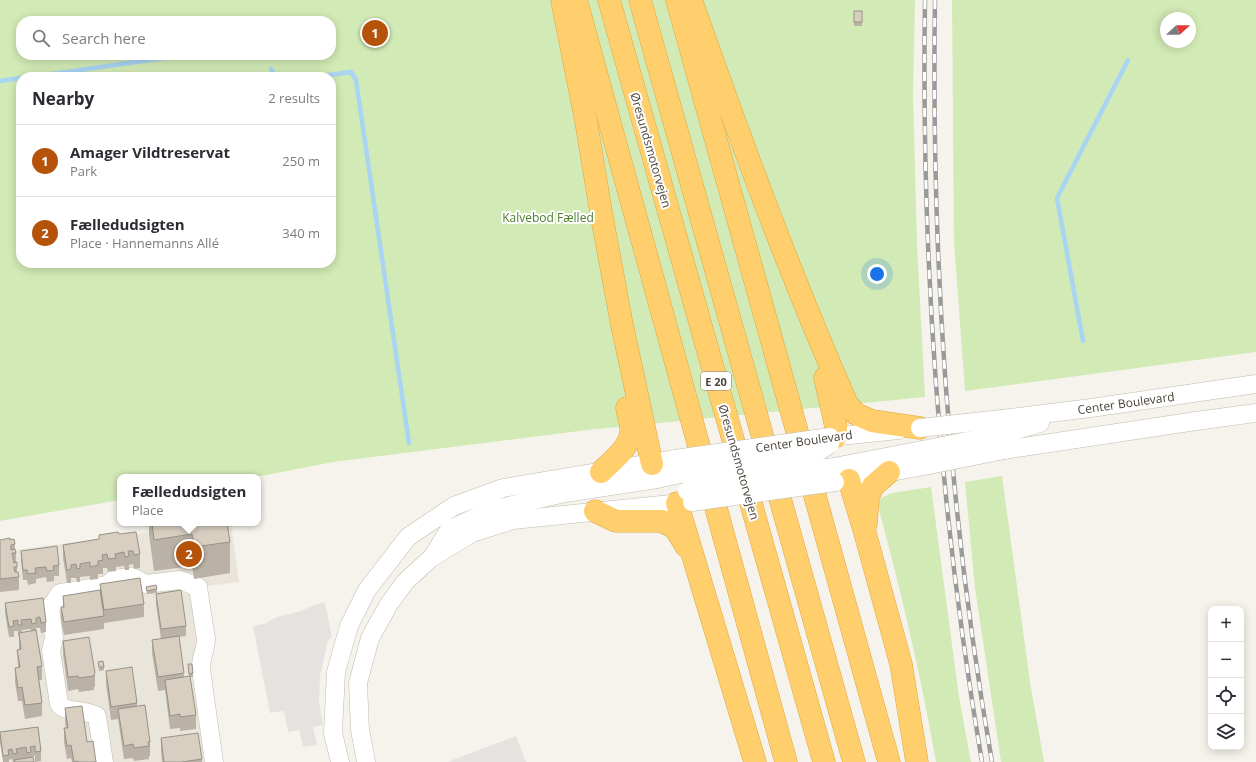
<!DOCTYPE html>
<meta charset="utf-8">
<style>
body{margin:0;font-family:"Open Sans",sans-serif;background:#f7f7f7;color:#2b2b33}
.controls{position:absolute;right:12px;bottom:12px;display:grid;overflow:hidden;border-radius:8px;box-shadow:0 2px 10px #0003}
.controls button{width:36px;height:36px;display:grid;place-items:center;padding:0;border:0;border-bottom:1px solid #e1e1e2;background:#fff;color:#2b2b33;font:20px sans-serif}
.compass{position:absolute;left:1160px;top:12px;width:36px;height:36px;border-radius:50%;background:#fff;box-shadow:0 2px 10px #0003;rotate:69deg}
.you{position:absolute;left:877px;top:274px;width:14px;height:14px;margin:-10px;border:3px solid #fff;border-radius:50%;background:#1a73e8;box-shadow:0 0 0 6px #1a73e833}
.badge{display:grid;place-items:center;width:26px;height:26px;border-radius:50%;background:#b45309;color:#fff;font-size:13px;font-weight:700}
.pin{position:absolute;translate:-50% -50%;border:2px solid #fff;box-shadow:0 1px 4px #0006}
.popup{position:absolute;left:117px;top:474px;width:144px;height:52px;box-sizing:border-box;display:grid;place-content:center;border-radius:8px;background:#fff;filter:drop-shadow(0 1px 3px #0005);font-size:13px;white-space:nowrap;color:#7c7c81}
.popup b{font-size:15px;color:#2b2b33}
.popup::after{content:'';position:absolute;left:50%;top:100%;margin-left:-8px;border:8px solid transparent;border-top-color:#fff}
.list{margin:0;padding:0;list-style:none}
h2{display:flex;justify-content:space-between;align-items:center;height:52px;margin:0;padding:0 16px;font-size:17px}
h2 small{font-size:13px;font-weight:400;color:#7c7c81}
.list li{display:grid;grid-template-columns:26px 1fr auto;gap:12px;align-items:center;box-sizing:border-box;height:72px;padding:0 16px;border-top:1px solid #e1e1e2}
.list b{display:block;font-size:15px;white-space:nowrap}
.list p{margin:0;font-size:13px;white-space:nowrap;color:#7c7c81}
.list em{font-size:13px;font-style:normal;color:#7c7c81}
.icon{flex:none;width:22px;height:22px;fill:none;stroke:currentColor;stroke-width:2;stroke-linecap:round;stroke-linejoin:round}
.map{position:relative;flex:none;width:1256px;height:762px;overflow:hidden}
.search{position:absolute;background:#fff;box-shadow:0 2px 10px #0003;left:16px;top:16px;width:320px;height:44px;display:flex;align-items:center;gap:10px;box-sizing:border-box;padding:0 14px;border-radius:16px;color:#7c7c81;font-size:15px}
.panel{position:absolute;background:#fff;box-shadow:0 2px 10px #0003;left:16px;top:72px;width:320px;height:196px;border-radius:16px}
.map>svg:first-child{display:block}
.residential{fill:#eae5da}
.green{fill:#d2eab5;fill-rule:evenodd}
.parking{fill:#e5e3e0}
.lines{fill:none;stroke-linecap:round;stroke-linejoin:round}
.stream{stroke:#a9d4f2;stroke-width:4.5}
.minor-casing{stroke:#c2bbae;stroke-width:19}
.highway-casing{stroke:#e0a43c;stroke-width:23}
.minor{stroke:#fff;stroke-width:18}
.highway{stroke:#ffcf6e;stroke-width:22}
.rail-casing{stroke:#9a9a9a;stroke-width:4.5}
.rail{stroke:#fff;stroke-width:3;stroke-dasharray:9;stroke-linecap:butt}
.minor-bridge-casing{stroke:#c2bbae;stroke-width:19;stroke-linecap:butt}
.minor-bridge{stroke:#fff;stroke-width:18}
.wall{fill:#bab2a6;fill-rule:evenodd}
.building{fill:#d8cfc1;stroke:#979187}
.labels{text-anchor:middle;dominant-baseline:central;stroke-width:4;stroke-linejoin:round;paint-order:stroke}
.shield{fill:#fff;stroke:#817c74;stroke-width:1}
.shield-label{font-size:11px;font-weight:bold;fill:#4b4439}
.street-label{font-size:12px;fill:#4b4439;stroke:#fff}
.park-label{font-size:12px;fill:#4a7f2a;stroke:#fff}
</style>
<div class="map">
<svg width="1256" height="762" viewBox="0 0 1256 762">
<rect width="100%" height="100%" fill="#f6f3ec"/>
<polygon class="residential" points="195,523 231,523 239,582 199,587 214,762 3,762 0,741 0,552 143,533"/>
<g class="green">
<path d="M0 0H915L913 94 917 244 925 397 587 430 333 462 256 477H120V500L0 521ZM21 21H331V55H21ZM21 77H331V263H21Z"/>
<path d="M952 0H1256V352L965 391 954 242ZM1166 18H1190V42H1166Z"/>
<polygon points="1002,476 1030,682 1044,762 1001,762 975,588 965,482"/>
<path d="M931 487 959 697 971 762H936C921 676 901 591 878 506L881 498 892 493Z"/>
</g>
<g class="parking">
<polygon points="325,602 332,638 328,640 320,676 319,701 323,725 313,727 317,745 303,747 299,730 288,732 284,711 270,713 253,626 264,624 277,617 301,611 312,606"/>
<polygon points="516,736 526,762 447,762"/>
</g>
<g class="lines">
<g class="stream">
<polyline points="271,69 273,73 284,77"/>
<polyline points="31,77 185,55"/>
<polyline points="315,77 351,72 356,80 409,443"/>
<polyline points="0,81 21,78"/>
<polyline points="1083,341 1057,198 1128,60"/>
</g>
<g class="minor-casing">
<g id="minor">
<polyline points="1002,419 1091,408 1256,384"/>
<polyline points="1003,434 1040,423"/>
<polyline points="830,437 899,430"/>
<polyline points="1004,450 1196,421 1256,413"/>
<polyline points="834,467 922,450"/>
<polyline points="836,482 924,466"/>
<polyline points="434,554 449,530 491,510 565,493 657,479 680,474"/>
<path d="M104 762 97 716C88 710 63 712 59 704L51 651 54 638 50 608 60 593 107 585 114 579 132 577 146 584 180 580 198 587 206 639C206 650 200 659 201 669L214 762"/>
<polyline points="340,762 333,733 336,672 349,626 367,590 408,537 454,506 503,488 675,459"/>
<polyline points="366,762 360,730 358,683 370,638 389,604 405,582 431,558 472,533 513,520 691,502"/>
</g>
</g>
<g class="highway-casing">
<g id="highway">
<polyline points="562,0 586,121 601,212 622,325 652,464"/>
<polyline points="576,0 786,762"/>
<polyline points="609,0 824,762"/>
<polyline points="640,0 854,762"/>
<polyline points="677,0 889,762"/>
<path d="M691 0C739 136 789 272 847 404L856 414 872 421 920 428"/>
<polyline points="825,378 836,427 836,436"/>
<path d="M601 472C613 460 633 446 631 427 630 421 628 414 627 408"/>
<polyline points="849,480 865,533 901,664 917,762"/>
<polyline points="677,503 755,762"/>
<polyline points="595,511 616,521 662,521 675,528 686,546"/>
<polyline points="866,524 868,498 873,486 889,472"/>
</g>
</g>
<use href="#minor" class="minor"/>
<use href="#highway" class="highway"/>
<g class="rail-casing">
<g id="rail">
<path d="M925 0C921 255 939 510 982 762"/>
<path d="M935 0C931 255 948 510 992 762"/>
</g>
</g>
<use href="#rail" class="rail"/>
<g class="minor-bridge-casing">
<g id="minor-bridge">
<polyline points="920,428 1002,419"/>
<polyline points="922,450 1003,434"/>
<polyline points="675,459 830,437"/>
<polyline points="924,466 1004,450"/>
<polyline points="680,474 815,454 830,444"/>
<polyline points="687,491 696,486 834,467"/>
<polyline points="692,502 835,482"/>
</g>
</g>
<use href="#minor-bridge" class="minor-bridge"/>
</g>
<g class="wall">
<rect x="854" y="11" width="8" height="15"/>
<polygon points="149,523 227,523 230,542 230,573 194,579 192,566 154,571 149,535"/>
<polygon points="119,534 140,554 140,568 134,569 133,564 129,565 129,570 125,570 124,566 116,567 116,571 108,572 107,568 103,568 103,574 98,574 98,579 90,580 90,576 80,577 80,582 77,582 76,578 71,578 71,583 67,583 63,558 63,545 99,539 99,535"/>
<polygon points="0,540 10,540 15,544 15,549 16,553 16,563 17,567 17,572 19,577 19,590 0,592"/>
<polygon points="21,551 59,565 59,576 54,576 54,581 47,582 46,577 36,579 36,583 28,585 27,580 23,580 21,561"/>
<polygon points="100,584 144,604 144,617 104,623 104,620 104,629 64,635 61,621 61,607 63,607 63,596 100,593"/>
<polygon points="146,587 157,589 157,593 147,594"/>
<polygon points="156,594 186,626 186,636 179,637 184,677 189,677 188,664 193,673 193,677 190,677 196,715 196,729 180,731 180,728 170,729 165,690 158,691 152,653 152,640 161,639 156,604"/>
<path d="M43 598 46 622V632L41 633 40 628H36L42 666V680H39L42 703V716L25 719 22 701H18L15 682V668H18L17 650 19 649V635L18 636V631H14V637H9L5 613V603ZM31 629V631L22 632V630Z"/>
<polygon points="63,641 95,673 95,687 94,687 94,690 79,692 78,689 68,691 63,654"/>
<polygon points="98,662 104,667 104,670 99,671"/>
<polygon points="106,671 137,703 137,706 150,742 150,756 149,756 149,759 134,761 133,758 124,759 118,719 111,720 106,684"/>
<polygon points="65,708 87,742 96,762 72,762 71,758 67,759 64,742 64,728 66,728 65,722"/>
<polygon points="38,727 41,751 41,761 35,762 35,756 31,757 34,762 13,762 12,759 9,760 9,762 3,762 0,742 0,732"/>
<polygon points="161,738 202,759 202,762 162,762 161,751"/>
</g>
<g class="building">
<rect x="854" y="11" width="8" height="11"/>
<polygon points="152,523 227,523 230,542 194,547 192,534 154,540"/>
<polygon points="118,532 119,534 136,532 140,554 134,555 133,551 128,551 129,556 125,557 124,552 115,554 116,558 108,559 107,554 102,555 103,560 98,561 98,565 90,567 90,562 80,564 80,568 77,569 76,564 71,565 71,569 67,570 63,545 99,539 99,535"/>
<polygon points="10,538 10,540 14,539 15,544 11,545 11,550 15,549 16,553 12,553 14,563 17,562 17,567 14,567 15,572 18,572 19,577 0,579 0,540"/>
<polygon points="57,546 59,565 53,566 54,570 47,571 46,567 35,568 36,573 28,574 27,570 23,570 21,551"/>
<polygon points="140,578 144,604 104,610 100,584"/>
<polygon points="156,585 157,589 147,591 146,587"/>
<polygon points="100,590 104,616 64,622 61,607 64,607 63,596"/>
<polygon points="181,590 186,626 161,629 156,594"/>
<polygon points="43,598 46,622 41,623 40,617 36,618 36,623 32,624 31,619 21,620 22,625 18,625 18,620 13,621 14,626 9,627 5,603"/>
<polygon points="36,630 42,666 37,667 42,703 25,705 22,687 18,688 15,668 20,667 17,650 21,649 19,633"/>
<polygon points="179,636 184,673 158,677 152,640"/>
<polygon points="89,637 95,673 94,674 94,676 79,678 78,676 68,677 63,641"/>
<polygon points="103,661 104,667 99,667 98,662"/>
<polygon points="188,664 192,664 193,673 189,674"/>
<polygon points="132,667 137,703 111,707 106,671"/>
<polygon points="190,676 196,715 180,717 180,714 170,716 165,680"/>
<polygon points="145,705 150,742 148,742 149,746 134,748 133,744 124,746 118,709"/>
<polygon points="82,706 87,742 93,741 96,762 78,762 78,761 74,762 71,745 67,746 64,728 68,728 65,708"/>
<polygon points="38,727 41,751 35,752 35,746 30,747 31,752 27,753 26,747 16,749 17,753 13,754 12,749 8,750 9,755 3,756 0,732"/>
<polygon points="198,733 202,759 182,762 164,762 161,738"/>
<polygon points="33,757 34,762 15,762 14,760"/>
</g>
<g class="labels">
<rect class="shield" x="701" y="372" width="30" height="18" rx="3"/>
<g class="shield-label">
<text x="716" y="381">E 20</text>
</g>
<g class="street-label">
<text transform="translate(651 150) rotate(74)">Øresundsmotorvejen</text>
<text transform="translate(1126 403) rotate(-8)">Center Boulevard</text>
<text transform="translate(804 441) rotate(-8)">Center Boulevard</text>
<text transform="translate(739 462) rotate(74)">Øresundsmotorvejen</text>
</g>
<g class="park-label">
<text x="548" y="217">Kalvebod Fælled</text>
</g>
</g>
</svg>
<div class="controls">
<button>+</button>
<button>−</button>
<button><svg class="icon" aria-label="locate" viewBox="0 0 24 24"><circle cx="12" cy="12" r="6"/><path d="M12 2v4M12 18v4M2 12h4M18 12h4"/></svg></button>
<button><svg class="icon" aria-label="layers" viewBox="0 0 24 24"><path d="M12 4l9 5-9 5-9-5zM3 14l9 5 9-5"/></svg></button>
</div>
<svg class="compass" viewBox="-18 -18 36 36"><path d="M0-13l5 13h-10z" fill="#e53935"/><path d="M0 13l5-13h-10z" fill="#7c7c81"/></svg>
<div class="you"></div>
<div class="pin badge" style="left:375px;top:33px">1</div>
<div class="pin badge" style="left:189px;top:554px">2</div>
<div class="popup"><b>Fælledudsigten</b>Place</div>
<div class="search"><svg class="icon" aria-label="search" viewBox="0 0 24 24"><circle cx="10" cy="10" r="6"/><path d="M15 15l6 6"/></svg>Search here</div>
<section class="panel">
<h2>Nearby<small>2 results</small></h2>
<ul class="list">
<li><span class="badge">1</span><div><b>Amager Vildtreservat</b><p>Park</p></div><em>250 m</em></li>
<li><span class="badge">2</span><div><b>Fælledudsigten</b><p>Place · Hannemanns Allé</p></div><em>340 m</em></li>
</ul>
</section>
</div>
